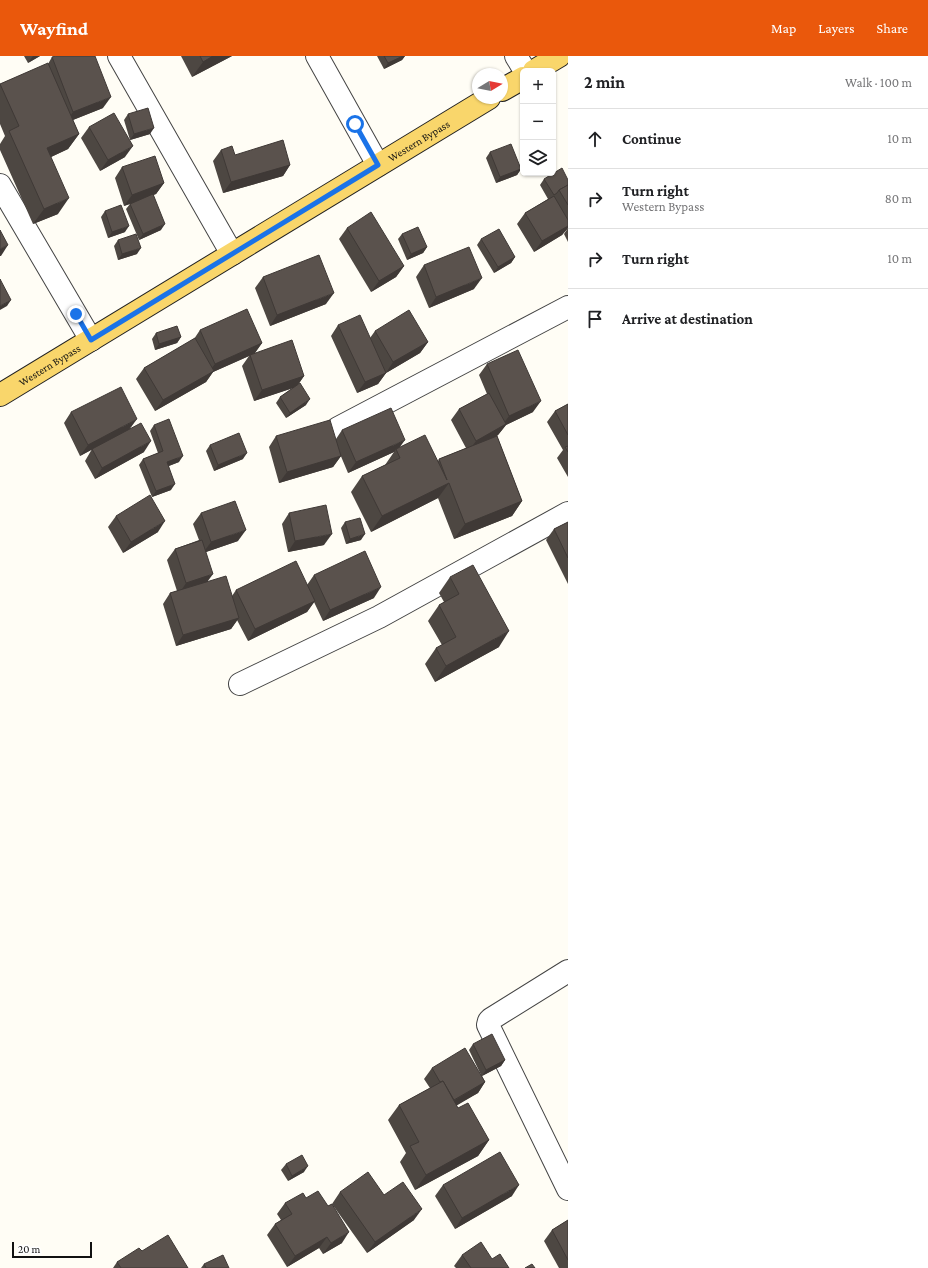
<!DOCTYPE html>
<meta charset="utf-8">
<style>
body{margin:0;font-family:"Crimson Pro",serif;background:#f6f6f6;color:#202124}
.controls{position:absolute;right:12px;top:12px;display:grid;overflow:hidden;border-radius:6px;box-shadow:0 1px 3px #0004}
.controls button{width:36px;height:36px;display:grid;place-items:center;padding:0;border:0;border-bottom:1px solid #e0e0e0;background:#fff;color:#202124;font:20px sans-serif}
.compass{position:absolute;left:472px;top:12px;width:36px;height:36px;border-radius:50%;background:#fff;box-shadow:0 1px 3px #0004;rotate:80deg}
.scale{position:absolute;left:12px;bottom:10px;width:80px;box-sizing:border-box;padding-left:4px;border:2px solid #111;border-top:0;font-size:11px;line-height:14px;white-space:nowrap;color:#111;-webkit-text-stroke:3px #fff;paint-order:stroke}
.stop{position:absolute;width:12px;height:12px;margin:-9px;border:3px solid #1a73e8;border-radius:50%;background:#fff}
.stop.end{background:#1a73e8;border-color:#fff;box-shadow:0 1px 4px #0008}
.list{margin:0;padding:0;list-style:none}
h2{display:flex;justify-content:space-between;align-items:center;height:52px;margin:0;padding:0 16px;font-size:17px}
h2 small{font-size:13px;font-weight:400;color:#757577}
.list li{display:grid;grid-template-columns:26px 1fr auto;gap:12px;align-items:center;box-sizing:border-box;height:60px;padding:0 16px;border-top:1px solid #e0e0e0}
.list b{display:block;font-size:15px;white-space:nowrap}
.list p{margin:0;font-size:13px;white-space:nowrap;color:#757577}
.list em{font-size:13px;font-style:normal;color:#757577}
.icon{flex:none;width:22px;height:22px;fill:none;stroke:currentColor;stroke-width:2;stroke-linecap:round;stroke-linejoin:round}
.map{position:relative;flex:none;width:568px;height:1212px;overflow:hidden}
header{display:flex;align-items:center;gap:24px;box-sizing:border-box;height:56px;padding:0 20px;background:#ea580c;color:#fff}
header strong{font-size:19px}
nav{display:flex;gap:22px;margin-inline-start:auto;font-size:14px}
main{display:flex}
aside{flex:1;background:#fff}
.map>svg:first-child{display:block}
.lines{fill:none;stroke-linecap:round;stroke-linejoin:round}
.minor-casing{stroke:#444;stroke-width:24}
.major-casing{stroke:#222;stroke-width:24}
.minor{stroke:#fff;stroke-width:22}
.major{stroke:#f9d66b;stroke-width:22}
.wall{fill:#4d4742}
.shaded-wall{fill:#3f3936}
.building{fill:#5a524d;stroke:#3f3936}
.route{stroke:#1a73e8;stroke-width:5}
.labels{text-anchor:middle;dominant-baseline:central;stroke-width:4;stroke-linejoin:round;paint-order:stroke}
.street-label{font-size:11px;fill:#111;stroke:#fff}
</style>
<header>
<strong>Wayfind</strong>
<nav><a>Map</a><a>Layers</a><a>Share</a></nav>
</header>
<main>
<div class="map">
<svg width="568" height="1212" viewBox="0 0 568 1212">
<rect width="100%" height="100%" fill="#fffdf5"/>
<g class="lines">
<g class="minor-casing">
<g id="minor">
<polyline points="119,0 232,198"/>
<polyline points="317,0 378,109"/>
<polyline points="516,0 525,15"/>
<polyline points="0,129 91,284"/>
<polyline points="338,372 568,251"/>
<polyline points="240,628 379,561 568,457"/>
<polyline points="568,915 491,963 489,965 488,969 568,1133"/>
</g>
</g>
<g class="major-casing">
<g id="major">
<polyline points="534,15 559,0"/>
<polyline points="502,34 523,22"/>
<path id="s1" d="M0 339 489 42"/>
</g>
</g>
<use href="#minor" class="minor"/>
<use href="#major" class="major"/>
</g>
<g class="wall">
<polygon points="24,0 40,0 28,7"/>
<polygon points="181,0 232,0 192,21"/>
<polygon points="377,0 405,0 402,4 384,13"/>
<polygon points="52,1 103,52 73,64 79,78 68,93 51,101 58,158 33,168 0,94 0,88 5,80 0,68 0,28 48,8"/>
<polygon points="128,58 150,78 130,84 124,64"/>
<polygon points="89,71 125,101 100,115 81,82"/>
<polygon points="221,94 235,99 290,109 283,120 223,137 213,105"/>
<polygon points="490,96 521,113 517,119 496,127 486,102"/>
<polygon points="122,111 164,127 156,138 153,139 161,174 139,184 126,153 130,148 124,150 115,122"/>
<polygon points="544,123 568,124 568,172 562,179 534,196 517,168 525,157 548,143 540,129"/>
<polygon points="105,155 125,176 108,182 101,161"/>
<polygon points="347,172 404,210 396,221 371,236 339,183"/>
<polygon points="568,172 568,186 564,178"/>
<polygon points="402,178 427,191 423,197 407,204 398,183"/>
<polygon points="481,183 515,201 511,207 494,217 477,189"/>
<polygon points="118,184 137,198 118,204 114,190"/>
<polygon points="424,209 474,233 429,252 416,221"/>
<polygon points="263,221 326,248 270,270 255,232"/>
<polygon points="338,269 370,282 375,275 428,286 420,297 386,317 378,328 357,337 331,280"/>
<polygon points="200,274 262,287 255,297 304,320 298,329 306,349 286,362 276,347 280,341 293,332 254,345 242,310 249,300 213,316 206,326 155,355 136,323 144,312 194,283"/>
<polygon points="156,277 181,281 177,287 155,294 152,283"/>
<polygon points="487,308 533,356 506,369 498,379 497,380 522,445 512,460 454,483 438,442 371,476 351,436 362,420 385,409 394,396 348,417 340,398 341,400 333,411 279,427 269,391 276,380 336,383 342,374 399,392 438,405 439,403 466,392 451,364 459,353 487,338 479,319"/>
<polygon points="568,348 568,421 557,402 563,394 547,366 555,355"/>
<polygon points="71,356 130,373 144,396 95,423 85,405 92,393 96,391 80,400 64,367"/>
<polygon points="154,369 179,406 169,410 171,434 152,441 139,409 143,403 158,397 150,375"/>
<polygon points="210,389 243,403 214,415 206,395"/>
<polygon points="201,457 238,485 206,496 208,526 232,540 236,534 307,529 314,519 374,542 323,565 314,546 307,556 248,585 237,564 231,573 176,590 163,548 170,537 177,535 167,504 175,493 199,484 193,468"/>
<polygon points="289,457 324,489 288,496 282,468"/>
<polygon points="116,460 158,476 123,497 108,471"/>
<polygon points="345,466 361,484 346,488 341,472"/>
<polygon points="568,466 568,528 546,484 554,473"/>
<polygon points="450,521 499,591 435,626 425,608 436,592 442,589 428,565 439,549 444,546 439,537"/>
<polygon points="473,988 505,1004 501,1010 482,1020 485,1026 478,1037 456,1049 458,1052 489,1084 478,1100 415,1134 400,1106 406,1097 388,1064 399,1049 430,1032 424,1023 432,1012 481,1019 469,994"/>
<polygon points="286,1108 304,1116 288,1125 281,1114"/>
<polygon points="443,1129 512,1140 455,1173 435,1140"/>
<polygon points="340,1136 384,1139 414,1164 367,1197 332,1148 342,1187 323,1198 319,1192 287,1211 267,1179 275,1168 281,1164 277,1158 285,1147 306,1142 328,1150 332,1148"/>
<polygon points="568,1164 568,1212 559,1212 544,1185 552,1174"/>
<polygon points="142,1195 188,1212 113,1212 117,1206"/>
<polygon points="462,1199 492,1203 509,1212 456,1212 454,1210"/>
<polygon points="204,1208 229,1212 201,1212"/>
</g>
<g class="shaded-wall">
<polygon points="33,0 40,0 28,7"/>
<polygon points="213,0 232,0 192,21 203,6"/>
<polygon points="403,0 405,0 402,4 384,13 388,7"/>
<polygon points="111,41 103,52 65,67 73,56"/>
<polygon points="154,72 150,78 130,84 134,78"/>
<polygon points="79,78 68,93 36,108 47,92"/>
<polygon points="133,90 125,101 100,115 108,104"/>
<polygon points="290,109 283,120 223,137 231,126"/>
<polygon points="521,113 517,119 496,127 500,121"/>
<polygon points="164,127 156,138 124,150 132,139"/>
<polygon points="69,142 58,158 33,168 44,153"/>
<polygon points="165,168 161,174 139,184 143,178"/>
<polygon points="568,168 568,172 562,179 534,196 542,185"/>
<polygon points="129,170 125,176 108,182 112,176"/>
<polygon points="8,189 1,200 0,200 0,193"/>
<polygon points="427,191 423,197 407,204 411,198"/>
<polygon points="141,192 137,198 118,204 122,198"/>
<polygon points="515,201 511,207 494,217 498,211"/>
<polygon points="404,210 396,221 371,236 379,225"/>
<polygon points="482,222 474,233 429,252 436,241"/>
<polygon points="334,237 326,248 270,270 277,259"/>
<polygon points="11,244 7,250 0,254 0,250"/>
<polygon points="181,281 177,287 155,294 159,288"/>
<polygon points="428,286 420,297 386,317 378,328 357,337 365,326 386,317 393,306"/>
<polygon points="262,287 254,298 250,299 249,300 213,316 206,326 155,355 163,344 207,318 215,308"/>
<polygon points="304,320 296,331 254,345 262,334"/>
<polygon points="310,343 306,349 286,362 290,357"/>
<polygon points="541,345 533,356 506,369 498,379 468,396 476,385 501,371 509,360"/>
<polygon points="137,363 129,374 80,400 88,389"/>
<polygon points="405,384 397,395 396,393 394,396 348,417 356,406"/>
<polygon points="151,385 144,396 95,423 102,412"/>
<polygon points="247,397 243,403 214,415 218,409"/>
<polygon points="183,400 179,406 163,412 167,406"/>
<polygon points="341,400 333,411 279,427 287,416"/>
<polygon points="449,427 438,442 371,476 382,460"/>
<polygon points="175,428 171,434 152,441 156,435"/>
<polygon points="522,445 512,460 454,483 465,468"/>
<polygon points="165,465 158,476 123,497 131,486"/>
<polygon points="246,474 238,485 203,497 211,486"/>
<polygon points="332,478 324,489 288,496 295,485"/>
<polygon points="365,478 361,484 346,488 350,483"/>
<polygon points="213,518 205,529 179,538 186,527"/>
<polygon points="381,531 374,542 323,565 330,554"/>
<polygon points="315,545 307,556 248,585 255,573"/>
<polygon points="239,562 231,573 176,590 183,579"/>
<polygon points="509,575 499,591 435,626 446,610"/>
<polygon points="505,1004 501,1010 482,1020 486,1014"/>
<polygon points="485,1026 478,1037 444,1057 452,1046"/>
<polygon points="489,1084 478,1100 415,1134 426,1119"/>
<polygon points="308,1110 304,1116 288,1125 292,1120"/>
<polygon points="519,1129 512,1140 455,1173 462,1162"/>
<polygon points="422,1153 414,1164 367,1197 375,1186"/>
<polygon points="349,1176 342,1187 323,1198 331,1187"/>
<polygon points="327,1181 319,1192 287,1211 295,1200"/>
</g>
<g class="building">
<polygon points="56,0 95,0 111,41 73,56 52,1"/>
<polygon points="200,0 213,0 203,6"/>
<polygon points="384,0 403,0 388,7"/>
<polygon points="48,7 79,78 47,92 69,142 44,153 9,75 19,70 0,28"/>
<polygon points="148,52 154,72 134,78 128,58"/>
<polygon points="114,57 133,90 108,104 89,71"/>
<polygon points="283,84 290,109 231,126 221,94 232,90 235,99"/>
<polygon points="511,88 521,113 500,121 490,96"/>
<polygon points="155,100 164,127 132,139 122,111"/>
<polygon points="562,112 568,124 568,129 559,134 557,137 554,139 544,123"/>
<polygon points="568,129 568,149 559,134"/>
<polygon points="153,138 165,168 143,178 130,148"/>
<polygon points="554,140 568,164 568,170 542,185 525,157"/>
<polygon points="121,149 129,170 112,176 105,155"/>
<polygon points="371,156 404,210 379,225 347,172"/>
<polygon points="418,171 427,191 411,198 402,178"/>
<polygon points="499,173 515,201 498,211 481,183"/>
<polygon points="0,174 8,189 0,193"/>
<polygon points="136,178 141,192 122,198 118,184"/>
<polygon points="469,191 482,222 436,241 424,209"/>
<polygon points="319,199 334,237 277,259 263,221"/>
<polygon points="0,223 11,244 0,250"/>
<polygon points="247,253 262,287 215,308 200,274"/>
<polygon points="409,254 428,286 393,306 375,275"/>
<polygon points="360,259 386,317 365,326 338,269"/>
<polygon points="177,270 181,281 159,288 156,277"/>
<polygon points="195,282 214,315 163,344 144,312"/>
<polygon points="292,284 304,320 262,334 250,299"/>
<polygon points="518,294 541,345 509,360 487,308"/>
<polygon points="300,327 310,343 290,357 280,341"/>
<polygon points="121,331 137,363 88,389 71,356"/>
<polygon points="489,337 506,368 476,385 459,353"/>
<polygon points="568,348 568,379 555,355"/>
<polygon points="391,352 405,384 356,406 342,374"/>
<polygon points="169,363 183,400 167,406 175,428 156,435 143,403 163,395 154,369"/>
<polygon points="330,364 341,400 287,416 276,380"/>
<polygon points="141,367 151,385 102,412 92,393"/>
<polygon points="239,377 247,397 218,409 210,389"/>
<polygon points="425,379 447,424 439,403 497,380 522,445 465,468 449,427 382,460 362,420 400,402 396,393"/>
<polygon points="568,390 568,396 565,391"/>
<polygon points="150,439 165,465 131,486 116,460"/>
<polygon points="235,445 246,474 211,486 201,457"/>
<polygon points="326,449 332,478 295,485 289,457"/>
<polygon points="360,462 365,478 350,483 345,466"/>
<polygon points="568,466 568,502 554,473"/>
<polygon points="202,484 213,518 186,527 175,493"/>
<polygon points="365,495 381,531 330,554 314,519"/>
<polygon points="296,505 315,545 255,573 236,534"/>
<polygon points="473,509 509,575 446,610 436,592 456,581 439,549 459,538 450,521"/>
<polygon points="226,520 239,562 183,579 170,537"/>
<polygon points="492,978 505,1004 486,1014 473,988"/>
<polygon points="465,992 485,1026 454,1044 443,1025 440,1026 432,1012"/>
<polygon points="443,1025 458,1052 468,1047 489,1084 426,1119 410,1090 419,1086 399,1049"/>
<polygon points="500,1096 519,1129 462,1162 443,1129"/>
<polygon points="302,1099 308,1110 292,1120 286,1108"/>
<polygon points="368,1116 384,1139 403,1126 422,1153 375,1186 340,1136"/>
<polygon points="318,1135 328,1150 332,1148 349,1176 331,1187 327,1181 295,1200 275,1168 292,1158 285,1147 303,1137 306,1142"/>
<polygon points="568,1164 568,1204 552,1174"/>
<polygon points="168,1179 188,1212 121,1212 117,1206 139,1192 142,1195"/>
<polygon points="481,1186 492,1203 500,1198 509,1212 471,1212 462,1199"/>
<polygon points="223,1199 229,1212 206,1212 204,1208"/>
<polygon points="532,1208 535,1212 525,1212"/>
</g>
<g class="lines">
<polyline class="route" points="76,258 91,284 378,109 355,68"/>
</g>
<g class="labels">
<g class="street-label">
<text stroke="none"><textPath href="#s1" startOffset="490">Western Bypass</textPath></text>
<text stroke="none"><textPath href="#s1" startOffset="58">Western Bypass</textPath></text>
</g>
</g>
</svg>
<div class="controls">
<button>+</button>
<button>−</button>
<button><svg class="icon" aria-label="layers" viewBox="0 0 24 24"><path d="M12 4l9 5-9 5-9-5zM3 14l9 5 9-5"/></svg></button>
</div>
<svg class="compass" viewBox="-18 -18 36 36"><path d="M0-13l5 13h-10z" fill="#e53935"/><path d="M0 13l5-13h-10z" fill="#757577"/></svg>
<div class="scale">20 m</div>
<div class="stop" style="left:355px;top:68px"></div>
<div class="stop end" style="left:76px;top:258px"></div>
</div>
<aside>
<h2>2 min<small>Walk · 100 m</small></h2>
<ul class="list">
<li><svg class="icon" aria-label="ahead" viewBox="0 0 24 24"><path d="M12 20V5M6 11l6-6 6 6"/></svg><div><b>Continue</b></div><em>10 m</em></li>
<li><svg class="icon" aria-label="right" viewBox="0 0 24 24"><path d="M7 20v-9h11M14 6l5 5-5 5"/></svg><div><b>Turn right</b><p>Western Bypass</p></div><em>80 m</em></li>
<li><svg class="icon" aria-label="right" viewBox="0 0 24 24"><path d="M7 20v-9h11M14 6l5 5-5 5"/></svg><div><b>Turn right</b></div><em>10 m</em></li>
<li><svg class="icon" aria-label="arrive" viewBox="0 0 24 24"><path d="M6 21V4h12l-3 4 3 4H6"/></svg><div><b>Arrive at destination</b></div></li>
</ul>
</aside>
</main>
